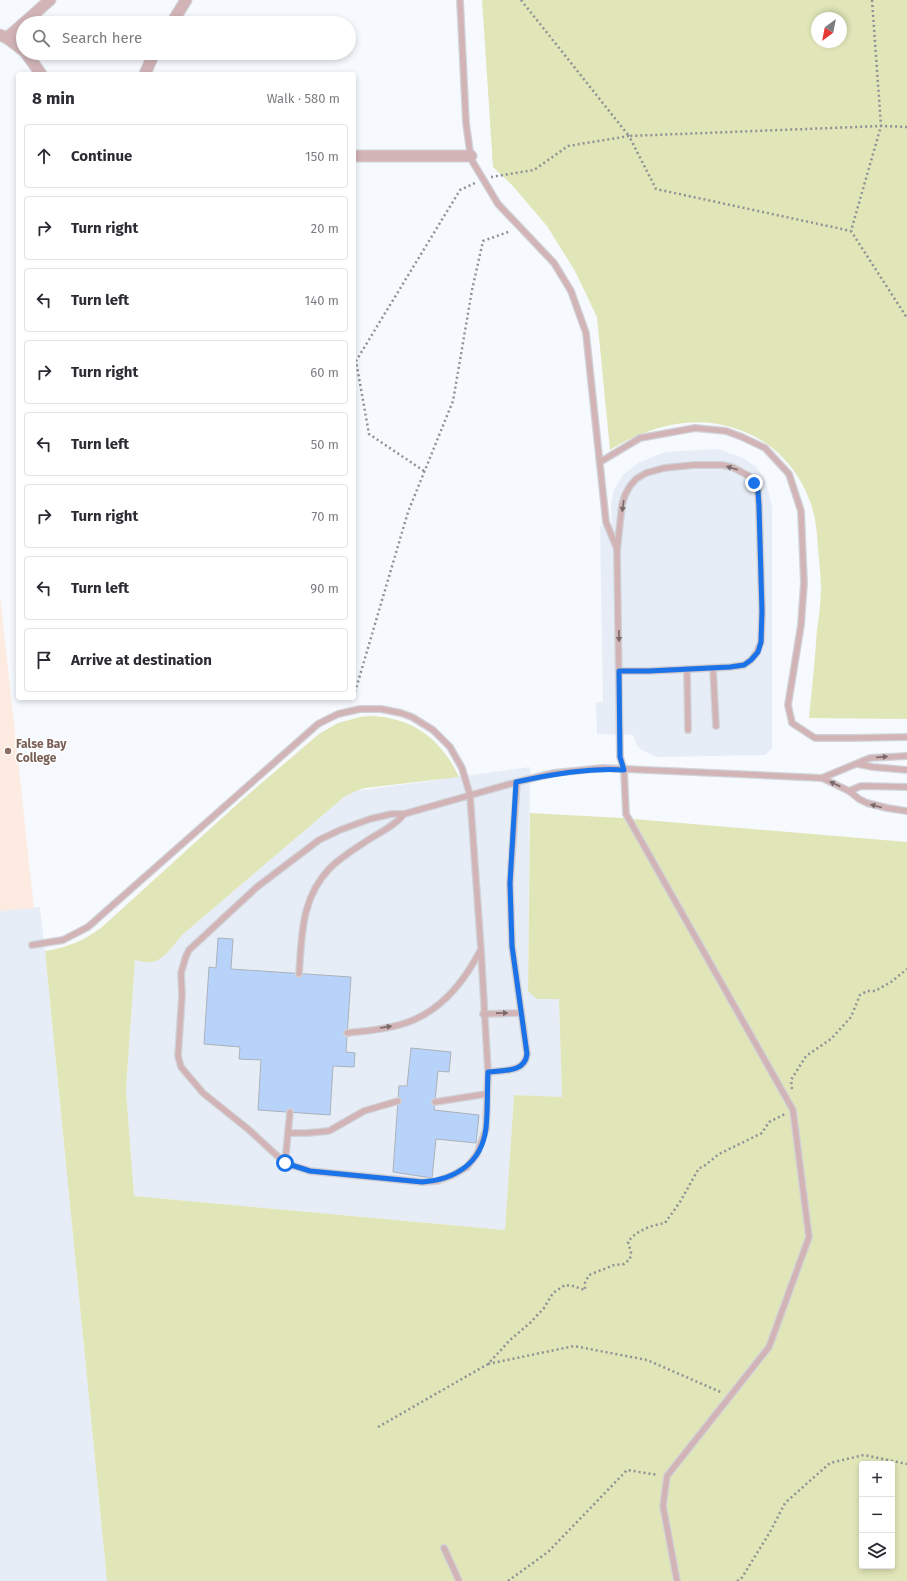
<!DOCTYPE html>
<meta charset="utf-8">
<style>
body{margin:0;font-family:"Fira Sans",sans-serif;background:#f7f7f7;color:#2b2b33}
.controls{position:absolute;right:12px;bottom:12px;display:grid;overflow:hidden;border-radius:4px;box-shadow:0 2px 6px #0003}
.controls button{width:36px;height:36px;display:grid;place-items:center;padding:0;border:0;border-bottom:1px solid #e1e1e2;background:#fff;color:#2b2b33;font:20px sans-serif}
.compass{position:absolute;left:811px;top:12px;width:36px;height:36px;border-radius:50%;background:#fff;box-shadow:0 2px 6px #0003;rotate:212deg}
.stop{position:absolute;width:12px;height:12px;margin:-9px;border:3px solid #1a73e8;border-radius:50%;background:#fff}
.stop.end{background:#1a73e8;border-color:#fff;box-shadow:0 1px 4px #0008}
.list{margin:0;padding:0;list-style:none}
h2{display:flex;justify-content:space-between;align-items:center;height:52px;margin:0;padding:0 16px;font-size:17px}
h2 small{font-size:13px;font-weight:400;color:#7c7c81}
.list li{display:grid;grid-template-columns:26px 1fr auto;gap:12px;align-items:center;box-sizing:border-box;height:64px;margin:0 8px 8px;padding:0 8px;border:1px solid #e1e1e2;border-radius:4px}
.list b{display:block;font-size:15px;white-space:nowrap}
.list em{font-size:13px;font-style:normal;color:#7c7c81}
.icon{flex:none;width:22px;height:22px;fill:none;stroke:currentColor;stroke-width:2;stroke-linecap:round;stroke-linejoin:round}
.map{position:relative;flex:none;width:907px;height:1581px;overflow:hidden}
.search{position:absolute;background:#fff;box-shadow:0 2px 6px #0003;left:16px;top:16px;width:340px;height:44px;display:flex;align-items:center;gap:10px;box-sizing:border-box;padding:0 14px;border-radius:22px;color:#7c7c81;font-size:15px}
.panel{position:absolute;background:#fff;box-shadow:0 2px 6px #0003;left:16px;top:72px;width:340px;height:628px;border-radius:4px}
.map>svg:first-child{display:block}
.built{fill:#e7edf7}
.education{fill:#fdebe1}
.green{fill:#e0e6b8;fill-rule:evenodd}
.building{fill:#b8d3fa;stroke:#abb1bb}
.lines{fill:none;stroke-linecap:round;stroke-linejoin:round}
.service-casing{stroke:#d0d3d7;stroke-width:8}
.minor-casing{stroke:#d0d3d7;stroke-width:13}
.path{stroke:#8f9195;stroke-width:2.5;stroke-dasharray:2 3;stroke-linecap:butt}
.service{stroke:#d2b4b7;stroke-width:5.5}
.minor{stroke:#d2b4b7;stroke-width:11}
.oneway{fill:#78696c}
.route{stroke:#1a73e8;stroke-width:5}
.education-dot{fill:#8d6e63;stroke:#fff;stroke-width:1.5}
.labels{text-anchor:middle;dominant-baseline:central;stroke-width:3;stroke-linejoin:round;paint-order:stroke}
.education-label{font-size:12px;font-weight:bold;fill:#785e54;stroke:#fff;text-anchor:start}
</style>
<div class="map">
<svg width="907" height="1581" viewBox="0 0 907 1581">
<rect width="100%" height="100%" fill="#f6f9fd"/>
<g class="built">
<polygon points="718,449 745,459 756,467 765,479 772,507 772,748 765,755 657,757 642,750 637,746 633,735 597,734 596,702 603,702 600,526 612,525 611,504 614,490 623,475 638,463 665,452"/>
<polygon points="530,767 528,991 547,999 559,998 562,1098 514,1095 505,1230 134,1196 126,1090 135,960 151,962 158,960 166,954 182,935 344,797 356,791"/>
<polygon points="40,907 45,951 107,1581 0,1581 0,911"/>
</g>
<polygon class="education" points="0,595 34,908 0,911"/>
<g class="green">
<path d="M482 0H907V719L809 718C812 689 815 659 817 630 819 616 821 602 821 588 821 575 819 561 818 548 817 533 816 518 811 504 799 468 771 439 734 428 692 414 647 427 610 450L597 317 575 271 547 226 512 185 493 167ZM817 18H841V42H817Z"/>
<path d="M371 716C414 718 441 739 459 777L365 788 356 791 344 797 182 935C174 944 164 961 151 962 146 963 140 961 135 960L126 1090 134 1196 505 1230 514 1095 562 1097 559 999H537L528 991 530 813 622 818 907 842V1581H107L45 951C66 948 83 941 101 928L243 799 319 734 338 723 360 717ZM862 1464H892V1566H862Z"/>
</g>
<g class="building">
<polygon points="218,938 233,939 231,969 351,977 346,1052 355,1053 354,1067 333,1066 330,1115 258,1110 261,1060 239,1059 240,1047 204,1044 209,967 216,968"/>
<polygon points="411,1048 451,1052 449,1072 438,1071 434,1110 479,1115 476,1143 436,1139 432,1178 393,1172 399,1086 407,1086"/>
</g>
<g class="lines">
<g class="service-casing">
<g id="service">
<polyline points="460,0 466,123 471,159 498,204 554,263 571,291 586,333 606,522 617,549"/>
<polyline points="600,462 640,438 695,428 726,431 742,437 765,448 789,474 801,511 804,583 801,625 788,705 792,723 815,738 851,738 907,737"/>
<polyline points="713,668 716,726"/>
<polyline points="687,669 688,730"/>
<polyline points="619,671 649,671 730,667 744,665 751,660 757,652 761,642 762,611 759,507 758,491 749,476 732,467 722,465 694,465 664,468 646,473 636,479 630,486 625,495 622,505 617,551 620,757 624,770 626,814 793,1110 809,1237 769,1347 667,1476 663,1506 677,1581"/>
<polyline points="858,764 873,767 907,770"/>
<polyline points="822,778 870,758 907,756"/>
<polyline points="849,791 861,786 907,787"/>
<polyline points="32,945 63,940 88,927 318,724 338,714 360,709 381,709 401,713 412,717 433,730 450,747 462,768 470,795 481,950 488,1072 486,1129 477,1154 467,1167 453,1175 437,1181 422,1182 310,1171 285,1163 248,1129 203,1093 181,1067 178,1056 182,995 181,973 186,956 189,950 257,887 319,840 340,830 370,819 391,814 404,814 517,782 554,773 603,768 822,778 849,791 859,799 867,803 887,808 907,811"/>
<path d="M299 974C302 934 301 898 330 868 340 858 353 850 365 842 378 833 394 827 404 814"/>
<polyline points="483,1014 521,1013"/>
<path d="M347 1033C364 1031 382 1030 399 1025 437 1015 463 984 480 951"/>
<path d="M488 1072C503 1070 525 1073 527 1054L512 946 510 883 517 782"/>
<polyline points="435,1102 486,1094"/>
<polyline points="288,1133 307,1133 329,1131 364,1111 398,1101"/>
<polyline points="285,1163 290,1112"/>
<polyline points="444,1548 459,1581"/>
</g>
</g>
<g class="minor-casing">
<g id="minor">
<polyline points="24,23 50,0"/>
<polyline points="172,23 186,0"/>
<polyline points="0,35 7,38 23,50"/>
<polyline points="7,38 23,24"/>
<polyline points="26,53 41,74"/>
<polyline points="145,74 154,53"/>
<polyline points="354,156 471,156"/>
</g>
</g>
<g class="path">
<polyline points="521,0 629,136 881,126 907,127"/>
<polyline points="872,0 881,126 851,231 907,318"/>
<polyline points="491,177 534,170 568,146 629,136 656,189 851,231"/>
<polyline points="424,471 369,434 356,361 460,190 475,183"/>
<polyline points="355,692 408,512 453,401 472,290 483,241 511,231"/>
<polyline points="792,1089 791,1080 806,1056 831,1039 851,1017 860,995 867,991 875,991 891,982 907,969"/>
<polyline points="488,1364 574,1346 647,1360 723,1393"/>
<path d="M378 1427 488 1364 510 1340 530 1323 544 1308 553 1293 565 1285 573 1286 585 1290V1283L589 1275 614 1265 624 1264 630 1259 631 1252 628 1242C635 1231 652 1225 665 1223L680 1202 699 1168 703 1167 719 1154 762 1133 769 1122 785 1114"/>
<polyline points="508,1581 548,1552 627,1470 658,1475"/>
<polyline points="737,1581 741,1579 770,1532 785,1503 830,1463 864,1455 907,1464"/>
</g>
<use href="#service" class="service"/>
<use href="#minor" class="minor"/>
</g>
<defs><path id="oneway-solid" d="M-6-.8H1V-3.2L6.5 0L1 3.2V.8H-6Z"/></defs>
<g class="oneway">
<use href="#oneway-solid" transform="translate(732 468) rotate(-162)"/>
<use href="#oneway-solid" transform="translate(623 506) rotate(98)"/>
<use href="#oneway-solid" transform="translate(619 636) rotate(89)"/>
<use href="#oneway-solid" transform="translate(882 757) rotate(-5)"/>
<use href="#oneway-solid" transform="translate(835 784) rotate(-155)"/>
<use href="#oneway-solid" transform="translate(876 806) rotate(-165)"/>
<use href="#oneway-solid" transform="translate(502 1013) rotate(-1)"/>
<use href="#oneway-solid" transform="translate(386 1027) rotate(-9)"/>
</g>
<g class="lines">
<path class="route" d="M285 1163 310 1171 422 1182C455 1180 482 1163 486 1128 488 1110 487 1091 488 1072 503 1070 525 1073 527 1054L512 946 510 883 516 782C553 774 587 768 624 770L620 757 619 671H649L730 667 744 665 751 660 758 652 761 642 762 611 759 507 758 491 754 483"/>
</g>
<circle class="education-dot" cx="8" cy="751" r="4"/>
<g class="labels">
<g class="education-label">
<text x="16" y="744">False Bay<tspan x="16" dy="14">College</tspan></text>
</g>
</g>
</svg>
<div class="controls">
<button>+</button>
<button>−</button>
<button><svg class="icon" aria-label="layers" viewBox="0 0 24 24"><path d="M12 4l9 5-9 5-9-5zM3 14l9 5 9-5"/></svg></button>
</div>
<svg class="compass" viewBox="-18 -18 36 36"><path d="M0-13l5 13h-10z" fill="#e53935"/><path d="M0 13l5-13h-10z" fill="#7c7c81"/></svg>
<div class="stop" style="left:285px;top:1163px"></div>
<div class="stop end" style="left:754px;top:483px"></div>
<div class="search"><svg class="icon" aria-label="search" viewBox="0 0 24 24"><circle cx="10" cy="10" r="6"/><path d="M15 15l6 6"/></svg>Search here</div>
<section class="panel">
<h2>8 min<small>Walk · 580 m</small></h2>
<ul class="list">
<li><svg class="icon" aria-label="ahead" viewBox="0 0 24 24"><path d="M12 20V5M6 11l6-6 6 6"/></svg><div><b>Continue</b></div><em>150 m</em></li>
<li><svg class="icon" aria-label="right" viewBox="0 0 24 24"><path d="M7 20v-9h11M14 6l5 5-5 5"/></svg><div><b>Turn right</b></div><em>20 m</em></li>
<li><svg class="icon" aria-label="left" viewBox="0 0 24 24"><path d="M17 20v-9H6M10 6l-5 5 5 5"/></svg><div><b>Turn left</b></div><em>140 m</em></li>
<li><svg class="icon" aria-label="right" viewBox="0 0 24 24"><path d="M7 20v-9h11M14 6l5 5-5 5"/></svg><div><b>Turn right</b></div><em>60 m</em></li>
<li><svg class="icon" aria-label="left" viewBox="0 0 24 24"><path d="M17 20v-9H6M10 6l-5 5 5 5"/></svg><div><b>Turn left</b></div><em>50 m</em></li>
<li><svg class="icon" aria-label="right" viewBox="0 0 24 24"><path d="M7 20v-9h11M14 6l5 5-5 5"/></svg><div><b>Turn right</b></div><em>70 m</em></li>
<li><svg class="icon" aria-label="left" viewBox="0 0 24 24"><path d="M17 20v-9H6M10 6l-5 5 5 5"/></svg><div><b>Turn left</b></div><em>90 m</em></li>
<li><svg class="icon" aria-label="arrive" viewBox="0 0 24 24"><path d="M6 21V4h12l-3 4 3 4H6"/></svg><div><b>Arrive at destination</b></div></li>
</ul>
</section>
</div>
